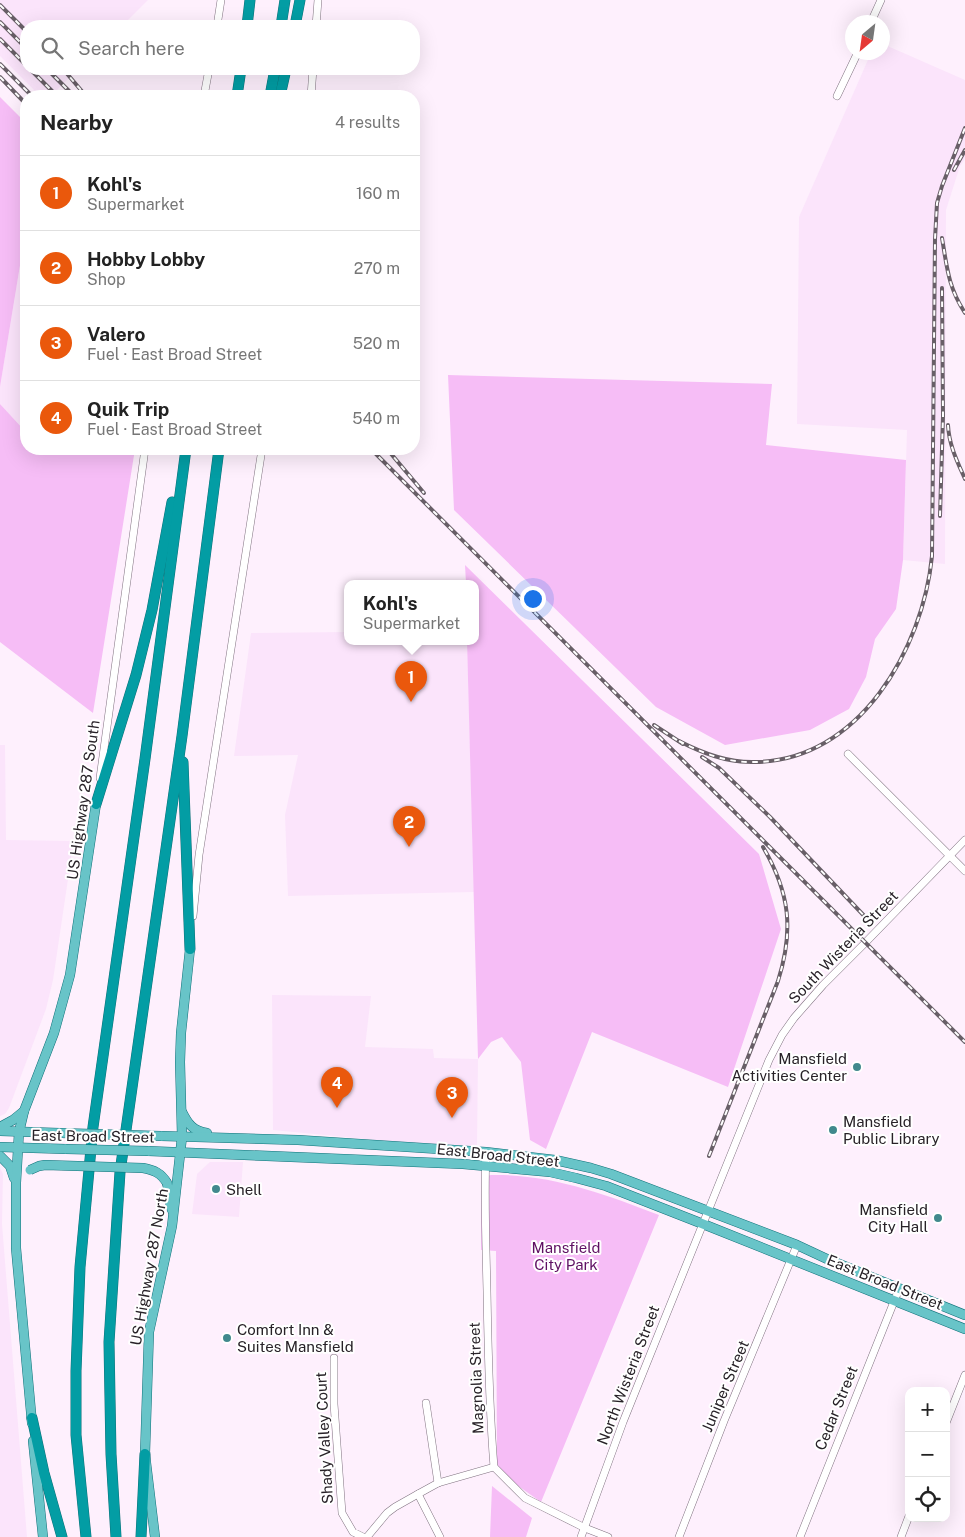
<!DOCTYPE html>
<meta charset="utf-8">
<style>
body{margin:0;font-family:"Public Sans",sans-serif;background:#f6f6f6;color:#222}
.controls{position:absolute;right:15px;bottom:15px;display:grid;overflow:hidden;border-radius:10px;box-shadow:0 5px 20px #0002}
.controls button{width:45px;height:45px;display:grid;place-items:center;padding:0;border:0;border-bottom:1px solid #e0e0e0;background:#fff;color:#222;font:25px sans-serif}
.compass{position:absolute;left:845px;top:15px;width:45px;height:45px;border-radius:50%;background:#fff;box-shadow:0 5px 20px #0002;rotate:209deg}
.you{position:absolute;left:532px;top:598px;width:18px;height:18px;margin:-12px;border:4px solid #fff;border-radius:50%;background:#1a73e8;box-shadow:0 0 0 8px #1a73e833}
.badge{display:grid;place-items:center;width:32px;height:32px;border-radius:50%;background:#ea580c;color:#fff;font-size:16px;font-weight:700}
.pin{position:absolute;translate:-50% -41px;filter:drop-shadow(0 1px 2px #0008)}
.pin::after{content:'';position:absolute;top:26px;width:18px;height:15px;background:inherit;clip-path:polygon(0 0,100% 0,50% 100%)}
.popup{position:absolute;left:344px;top:580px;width:135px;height:65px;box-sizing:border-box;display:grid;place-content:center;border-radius:10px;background:#fff;filter:drop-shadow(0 1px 4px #0005);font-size:16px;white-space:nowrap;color:#767676}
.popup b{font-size:19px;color:#222}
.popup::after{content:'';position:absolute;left:50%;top:100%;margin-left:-10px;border:10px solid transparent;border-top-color:#fff}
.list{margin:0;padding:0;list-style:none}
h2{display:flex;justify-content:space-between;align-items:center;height:65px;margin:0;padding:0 20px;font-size:21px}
h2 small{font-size:16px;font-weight:400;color:#767676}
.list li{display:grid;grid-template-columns:32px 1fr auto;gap:15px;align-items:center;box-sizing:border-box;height:75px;padding:0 20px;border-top:1px solid #e0e0e0}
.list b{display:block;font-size:19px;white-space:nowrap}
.list p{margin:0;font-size:16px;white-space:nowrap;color:#767676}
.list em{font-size:16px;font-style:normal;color:#767676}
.icon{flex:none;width:28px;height:28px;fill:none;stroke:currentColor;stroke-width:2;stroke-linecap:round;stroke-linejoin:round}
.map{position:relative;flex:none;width:965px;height:1537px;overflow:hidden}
.search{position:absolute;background:#fff;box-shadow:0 5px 20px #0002;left:20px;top:20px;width:400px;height:55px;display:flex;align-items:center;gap:12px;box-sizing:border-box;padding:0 18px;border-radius:20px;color:#767676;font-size:19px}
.panel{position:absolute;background:#fff;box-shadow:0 5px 20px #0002;left:20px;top:90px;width:400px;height:365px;border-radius:20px}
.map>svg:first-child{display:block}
.built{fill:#fbe4fb}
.green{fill:#f6bdf6}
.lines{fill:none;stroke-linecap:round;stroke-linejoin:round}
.minor-casing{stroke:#807280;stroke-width:8}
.major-casing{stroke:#107279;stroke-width:10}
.highway-casing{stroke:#107279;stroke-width:11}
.minor{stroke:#fff;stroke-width:7}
.major{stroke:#68c4c8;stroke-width:9}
.highway{stroke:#039da4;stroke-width:10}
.rail-casing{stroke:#685f67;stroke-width:4}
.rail{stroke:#fff;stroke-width:2;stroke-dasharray:5.5;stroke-linecap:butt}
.major-bridge-casing{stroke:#107279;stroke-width:10;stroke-linecap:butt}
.major-bridge{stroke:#68c4c8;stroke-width:9}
.poi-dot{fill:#41898d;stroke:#fff;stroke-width:2}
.labels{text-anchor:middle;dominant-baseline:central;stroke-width:4;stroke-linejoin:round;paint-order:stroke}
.street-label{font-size:15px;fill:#282228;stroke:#fff}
.poi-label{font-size:15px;fill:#282228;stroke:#fff;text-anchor:start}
.park-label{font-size:15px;fill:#5f1063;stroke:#fff}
</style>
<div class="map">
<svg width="965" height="1537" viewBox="0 0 965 1537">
<rect width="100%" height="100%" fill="#fef0fd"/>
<g class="built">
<polygon points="0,0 148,0 122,26 26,26 26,69 78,69 51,96 40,96 0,56"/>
<polygon points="883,44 965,80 965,159 960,166 946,210 945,564 903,560 907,430 797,424 799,217 871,53 882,52"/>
<polygon points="26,229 26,430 24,430 0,404 0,387"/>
<polygon points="347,632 347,641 467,641 474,892 288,896 285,815 298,755 234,756 251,633"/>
<polygon points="0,745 5,745 6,840 72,841 71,859 53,980 46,1009 9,1108 5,1114 0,1116"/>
<polygon points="272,995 371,996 365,1047 433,1049 434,1058 478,1059 477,1146 396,1142 273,1130"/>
<polygon points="210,1162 243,1162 239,1217 192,1214 197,1174"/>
<polygon points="0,1168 3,1174 2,1224 27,1537 0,1537"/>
</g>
<g class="green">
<polygon points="0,97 26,123 26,229 0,387"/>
<polygon points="448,375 772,384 766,445 906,460 903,560 896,609 875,639 866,677 849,709 810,730 725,745 656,707 454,510"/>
<polygon points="0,404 24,430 26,430 26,449 135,449 93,713 0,642"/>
<polygon points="465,565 759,854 781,929 728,1087 592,1032 546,1149 530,1140 521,1062 502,1037 491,1042 478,1059 467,641 475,641 475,583 466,583"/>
<path d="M491 1175C551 1174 604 1194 659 1215L541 1502 514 1483 497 1466 496 1251 481 1250 482 1177Z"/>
<polygon points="492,1486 532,1518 526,1537 490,1537"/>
</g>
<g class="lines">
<g class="minor-casing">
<g id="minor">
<polyline points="871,22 881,0"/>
<polyline points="217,26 221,0"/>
<polyline points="316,26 318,0"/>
<polyline points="204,96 209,69"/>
<polyline points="311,96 313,69"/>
<polyline points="837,96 858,52"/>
<polyline points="848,754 965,871"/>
<polyline points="100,778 145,449"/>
<polyline points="193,916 199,855 262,449"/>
<path d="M486 1152C484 1198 486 1245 487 1291 488 1350 489 1408 494 1467L525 1498 585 1528 608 1537"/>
<polyline points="334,1358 334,1404 342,1513 353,1532 363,1537"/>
<polyline points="426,1403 438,1483"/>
<polyline points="946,1423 965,1375"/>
<polyline points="418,1494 440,1537"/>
<polyline points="367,1537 387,1513 395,1507 418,1494 438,1483 494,1467"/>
<polyline points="581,1537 623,1422 769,1060 782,1035 794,1018 823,985 865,943 965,840"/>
<polyline points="679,1537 724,1421 797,1245"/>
<polyline points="800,1537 899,1289"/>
<polyline points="901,1537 909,1516"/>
</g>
</g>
<g class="major-casing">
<g id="major">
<path d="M182 1112C188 1124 193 1131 207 1133"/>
<polyline points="0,1127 13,1120 24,1111"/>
<polyline points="0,1131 60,1133"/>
<polyline points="161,1136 298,1140 486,1152 555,1160 591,1168 611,1174 797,1245 827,1259 965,1315"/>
<polyline points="0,1147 66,1149"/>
<polyline points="148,1151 463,1164 550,1172 576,1178 606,1186 703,1224 965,1329"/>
<polyline points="0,1156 10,1166 14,1178"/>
<path d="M167 1183C169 1191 169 1201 172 1210"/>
<polyline points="32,1423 16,1248 16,1183 19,1132 24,1111 54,1033 70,975 96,804"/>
<polyline points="33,1441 43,1537"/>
<polyline points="155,1537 145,1454 149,1332 172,1226 182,1137 180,1062 181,1033 190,949"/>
</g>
</g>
<g class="highway-casing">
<g id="highway">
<polyline points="247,26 250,0"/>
<polyline points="281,26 285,0"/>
<polyline points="295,26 300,0"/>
<polyline points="237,96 241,69"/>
<polyline points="270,96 275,69"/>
<polyline points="280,96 286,69"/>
<polyline points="183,762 190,949"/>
<polyline points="96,804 136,675 152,610 172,502"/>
<polyline points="32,1418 44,1473 62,1537"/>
<polyline points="86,1537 76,1435 76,1371 80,1267 93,1127 145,759 186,449"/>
<polyline points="116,1537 111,1454 109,1342 120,1172 182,736 219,449"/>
<polyline points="141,1537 145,1454"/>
</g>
</g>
<use href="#minor" class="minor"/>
<use href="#major" class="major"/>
<use href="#highway" class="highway"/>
<g class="rail-casing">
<g id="rail">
<polyline points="0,5 26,31"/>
<polyline points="0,22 26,48"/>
<polyline points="0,39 26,65"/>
<polyline points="0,64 32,96"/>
<polyline points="30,69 57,96"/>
<polyline points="47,69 74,96"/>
<polyline points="63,69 86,96"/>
<polyline points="0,77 26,104"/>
<polyline points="954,170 965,150"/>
<path d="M942 238C947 267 948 287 965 313"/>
<path d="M948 425C949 445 957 461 965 479"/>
<polyline points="371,449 965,1042"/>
<polyline points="387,449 424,493"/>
<polyline points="940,516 943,416 942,288"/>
<polyline points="654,725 683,744"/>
<path d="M679 741C702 753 727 763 755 762 859 761 923 649 932 556L935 239 937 203 942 186 965 128"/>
<polyline points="702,757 719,768 770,817 871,923"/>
<path d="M709 1156 778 981C794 930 790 893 763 847"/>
</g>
</g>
<use href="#rail" class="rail"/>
<g class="major-bridge-casing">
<g id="major-bridge">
<polyline points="60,1133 161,1136"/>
<polyline points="66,1149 148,1151"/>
<path d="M30 1170 39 1166 45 1165 143 1168C154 1170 161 1173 167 1183"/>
</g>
</g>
<use href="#major-bridge" class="major-bridge"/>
</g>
<g class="poi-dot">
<circle cx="857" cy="1067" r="5"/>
<circle cx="833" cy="1130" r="5"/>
<circle cx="216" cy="1189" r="5"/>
<circle cx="938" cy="1218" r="5"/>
<circle cx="227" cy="1338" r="5"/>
</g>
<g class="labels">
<g class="street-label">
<text transform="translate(83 800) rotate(-82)">US Highway 287 South</text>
<text transform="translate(843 947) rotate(-46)">South Wisteria Street</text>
<text transform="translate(93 1136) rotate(1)">East Broad Street</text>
<text transform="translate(498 1155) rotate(6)">East Broad Street</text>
<text transform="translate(149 1267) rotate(-80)">US Highway 287 North</text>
<text transform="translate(885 1282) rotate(22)">East Broad Street</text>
<text transform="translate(628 1375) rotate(-69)">North Wisteria Street</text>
<text transform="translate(476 1378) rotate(-92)">Magnolia Street</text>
<text transform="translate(725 1386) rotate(-67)">Juniper Street</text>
<text transform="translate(836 1408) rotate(-68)">Cedar Street</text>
<text transform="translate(324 1438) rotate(-93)">Shady Valley Court</text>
</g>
<g class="poi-label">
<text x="847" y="1058" text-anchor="end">Mansfield<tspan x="847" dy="17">Activities Center</tspan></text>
<text x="843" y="1121">Mansfield<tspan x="843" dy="17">Public Library</tspan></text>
<text x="226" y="1189">Shell</text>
<text x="928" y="1209" text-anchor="end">Mansfield<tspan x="928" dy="17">City Hall</tspan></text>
<text x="237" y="1329">Comfort Inn &amp;<tspan x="237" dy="17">Suites Mansfield</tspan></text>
</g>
<g class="park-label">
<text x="566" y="1247">Mansfield<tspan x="566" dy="17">City Park</tspan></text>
</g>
</g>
</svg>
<div class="controls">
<button>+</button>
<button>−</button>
<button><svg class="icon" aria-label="locate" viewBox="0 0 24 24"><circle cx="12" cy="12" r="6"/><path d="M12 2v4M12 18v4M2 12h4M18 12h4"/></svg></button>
</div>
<svg class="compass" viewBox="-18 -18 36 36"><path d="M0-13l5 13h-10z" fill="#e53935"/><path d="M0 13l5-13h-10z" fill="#767676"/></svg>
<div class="you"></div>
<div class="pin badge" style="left:411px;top:702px">1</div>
<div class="popup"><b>Kohl's</b>Supermarket</div>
<div class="pin badge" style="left:409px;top:847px">2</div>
<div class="pin badge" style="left:452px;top:1118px">3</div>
<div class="pin badge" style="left:337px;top:1108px">4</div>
<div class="search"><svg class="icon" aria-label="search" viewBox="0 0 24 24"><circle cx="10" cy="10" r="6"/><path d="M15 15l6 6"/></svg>Search here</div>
<section class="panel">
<h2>Nearby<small>4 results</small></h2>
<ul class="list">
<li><span class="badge">1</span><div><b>Kohl's</b><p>Supermarket</p></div><em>160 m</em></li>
<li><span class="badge">2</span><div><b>Hobby Lobby</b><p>Shop</p></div><em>270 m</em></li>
<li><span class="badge">3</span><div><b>Valero</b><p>Fuel · East Broad Street</p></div><em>520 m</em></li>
<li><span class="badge">4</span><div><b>Quik Trip</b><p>Fuel · East Broad Street</p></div><em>540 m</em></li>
</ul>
</section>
</div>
